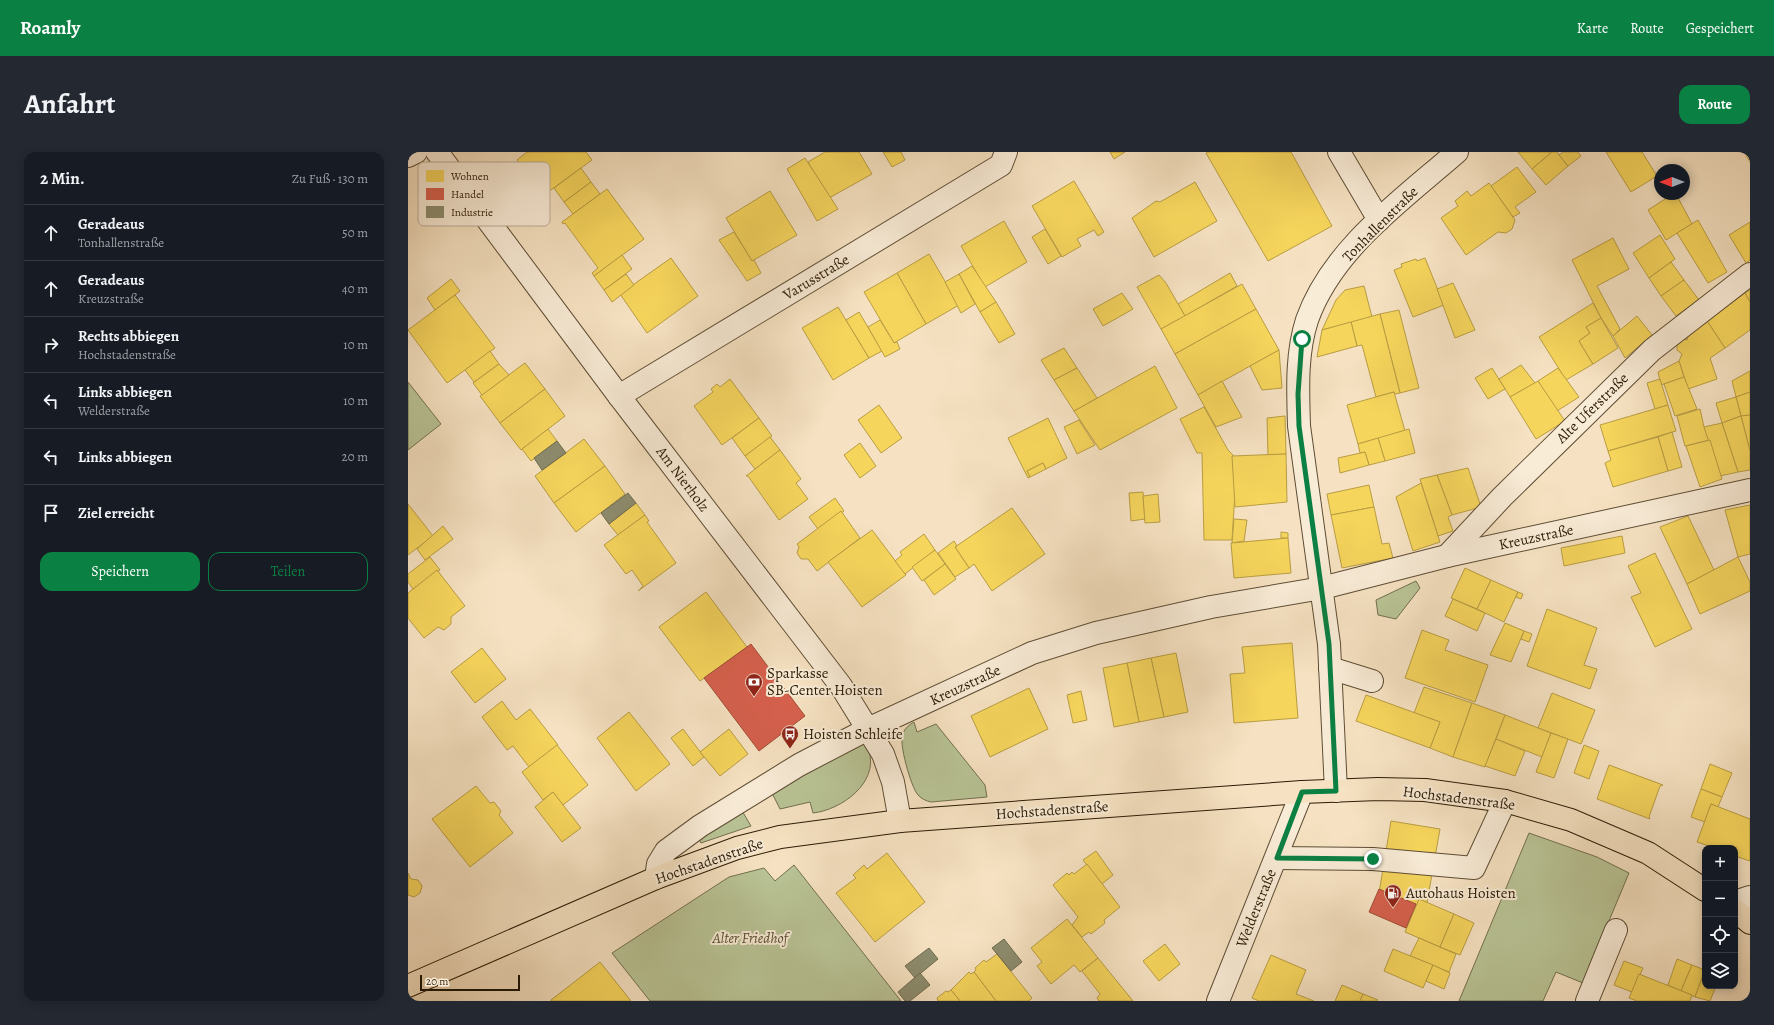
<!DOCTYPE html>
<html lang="de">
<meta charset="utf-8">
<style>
body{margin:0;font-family:Alegreya,serif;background:#242831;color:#f1f3f6}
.controls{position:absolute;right:12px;bottom:12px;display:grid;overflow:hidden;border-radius:8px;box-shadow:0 2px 10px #0003}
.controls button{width:36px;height:36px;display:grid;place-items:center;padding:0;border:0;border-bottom:1px solid #363941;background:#171b24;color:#f1f3f6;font:20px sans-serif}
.compass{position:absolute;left:1246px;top:12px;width:36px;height:36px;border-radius:50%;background:#171b24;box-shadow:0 2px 10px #0003;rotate:270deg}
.scale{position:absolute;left:12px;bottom:10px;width:100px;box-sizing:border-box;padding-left:4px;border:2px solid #2b1b05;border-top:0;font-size:11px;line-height:14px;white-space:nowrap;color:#2b1b05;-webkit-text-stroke:3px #f9ecd7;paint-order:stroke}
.stop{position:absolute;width:12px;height:12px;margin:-9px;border:3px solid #0b8043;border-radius:50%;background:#fff}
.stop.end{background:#0b8043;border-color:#fff;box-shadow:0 1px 4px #0008}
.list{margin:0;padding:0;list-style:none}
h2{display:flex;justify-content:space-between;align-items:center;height:52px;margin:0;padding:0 16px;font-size:17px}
h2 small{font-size:13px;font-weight:400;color:#9ea1a6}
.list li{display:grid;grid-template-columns:26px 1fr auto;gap:12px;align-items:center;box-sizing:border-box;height:56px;padding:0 16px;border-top:1px solid #363941}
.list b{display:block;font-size:15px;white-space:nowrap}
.list p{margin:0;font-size:13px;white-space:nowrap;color:#9ea1a6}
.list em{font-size:13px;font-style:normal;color:#9ea1a6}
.actions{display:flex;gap:8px;padding:12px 16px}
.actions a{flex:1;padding:9px 0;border:1px solid #0b8043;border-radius:12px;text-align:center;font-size:14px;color:#0b8043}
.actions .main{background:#0b8043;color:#fff}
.icon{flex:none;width:22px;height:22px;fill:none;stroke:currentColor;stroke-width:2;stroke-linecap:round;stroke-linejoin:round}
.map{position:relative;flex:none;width:1342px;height:849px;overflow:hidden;border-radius:12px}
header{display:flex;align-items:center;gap:24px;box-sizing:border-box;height:56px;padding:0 20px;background:#0b8043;color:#fff}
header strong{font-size:19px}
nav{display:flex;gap:22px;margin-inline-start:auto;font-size:14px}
.intro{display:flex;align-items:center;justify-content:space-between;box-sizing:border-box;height:96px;padding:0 24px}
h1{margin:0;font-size:28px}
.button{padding:10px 18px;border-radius:12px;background:#0b8043;color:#fff;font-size:14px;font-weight:700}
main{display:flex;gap:24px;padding:0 24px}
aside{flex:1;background:#171b24;border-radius:12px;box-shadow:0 2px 10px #0003}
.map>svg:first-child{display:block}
.green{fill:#b9c496;stroke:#72704e}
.homes{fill:#f6d55c;stroke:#b99d42}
.shops{fill:#d6604d;stroke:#a34b37}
.industry{fill:#8c8c6e;stroke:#6f6a4e}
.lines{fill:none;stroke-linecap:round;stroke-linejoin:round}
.minor-casing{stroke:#5e4d34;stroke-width:24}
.major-casing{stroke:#2b1b05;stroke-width:24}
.minor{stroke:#f9ecd7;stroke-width:22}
.major{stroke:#f6e2c2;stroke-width:22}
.route{stroke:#0b8043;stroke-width:5}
.labels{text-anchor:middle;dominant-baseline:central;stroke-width:4;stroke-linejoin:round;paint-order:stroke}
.street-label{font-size:15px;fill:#2b1b05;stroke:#f9ecd7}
.poi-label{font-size:15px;fill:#2b1b05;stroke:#f9ecd7;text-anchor:start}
.park-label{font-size:15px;font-style:italic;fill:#564e30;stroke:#f9ecd7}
.key{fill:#f9ecd7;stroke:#bbad98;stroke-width:1}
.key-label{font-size:11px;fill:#2b1b05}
</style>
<header>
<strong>Roamly</strong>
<nav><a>Karte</a><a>Route</a><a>Gespeichert</a></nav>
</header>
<div class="intro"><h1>Anfahrt</h1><a class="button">Route</a></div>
<main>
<aside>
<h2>2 Min.<small>Zu Fuß · 130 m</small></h2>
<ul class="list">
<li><svg class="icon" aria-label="ahead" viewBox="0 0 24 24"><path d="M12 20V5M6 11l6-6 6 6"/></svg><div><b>Geradeaus</b><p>Tonhallenstraße</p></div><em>50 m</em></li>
<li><svg class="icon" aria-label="ahead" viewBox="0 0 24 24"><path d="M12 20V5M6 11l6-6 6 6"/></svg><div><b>Geradeaus</b><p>Kreuzstraße</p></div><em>40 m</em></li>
<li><svg class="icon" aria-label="right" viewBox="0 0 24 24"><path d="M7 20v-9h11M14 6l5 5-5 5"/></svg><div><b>Rechts abbiegen</b><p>Hochstadenstraße</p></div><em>10 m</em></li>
<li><svg class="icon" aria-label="left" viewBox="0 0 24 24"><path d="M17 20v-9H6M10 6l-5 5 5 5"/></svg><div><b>Links abbiegen</b><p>Welderstraße</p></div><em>10 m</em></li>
<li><svg class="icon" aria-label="left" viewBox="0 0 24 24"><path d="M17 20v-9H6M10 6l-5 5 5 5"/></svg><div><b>Links abbiegen</b></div><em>20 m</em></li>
<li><svg class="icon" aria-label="arrive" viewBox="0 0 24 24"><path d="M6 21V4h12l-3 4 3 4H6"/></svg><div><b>Ziel erreicht</b></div></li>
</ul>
<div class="actions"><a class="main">Speichern</a><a>Teilen</a></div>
</aside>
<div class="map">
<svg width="1342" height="849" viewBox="0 0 1342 849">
<rect width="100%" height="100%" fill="#f6e2c2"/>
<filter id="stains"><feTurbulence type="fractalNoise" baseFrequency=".005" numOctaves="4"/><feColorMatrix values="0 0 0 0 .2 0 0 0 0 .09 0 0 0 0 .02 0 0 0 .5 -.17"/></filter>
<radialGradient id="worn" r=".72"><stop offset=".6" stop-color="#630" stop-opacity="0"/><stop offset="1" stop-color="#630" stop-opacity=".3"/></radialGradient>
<g class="green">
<polygon points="0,230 33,272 0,298"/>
<polygon points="1008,429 1012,436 988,467 970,463 968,448"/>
<path d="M506 570 509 580 528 572 577 633 579 645 523 650C518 649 514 647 510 643 503 635 490 590 495 581 497 576 501 573 506 570Z"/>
<path d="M455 588C457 591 460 595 461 599 471 631 433 658 405 661L402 650 372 657 364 641Z"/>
<polygon points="333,657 343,674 293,691 291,687"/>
<polygon points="1121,681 1189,705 1221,721 1175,831 1148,820 1135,849 1051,849"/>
<polygon points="386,713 493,849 242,849 204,801 321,725 356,716 367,729"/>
</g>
<g class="homes">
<polygon points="119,0 178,0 184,8 136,43 109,8"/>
<polygon points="417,0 451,0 464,22 421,46 400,10"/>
<polygon points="475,0 493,0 497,8 484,15"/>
<polygon points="702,0 717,0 706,7"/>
<polygon points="800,0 883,0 924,74 860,109 798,1"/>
<polygon points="1110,0 1144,0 1124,17"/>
<polygon points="1144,0 1149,0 1160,14 1138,33 1124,17"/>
<polygon points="1155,0 1170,0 1173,4 1160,14 1151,3"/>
<polygon points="1198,0 1234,0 1249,24 1223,40"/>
<polygon points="1336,0 1342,0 1342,10"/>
<polygon points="397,6 430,57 409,69 379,17"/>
<polygon points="1109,15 1128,40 1107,55 1112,61 1105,65 1083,34"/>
<polygon points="173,16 183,30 156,50 146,36"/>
<polygon points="666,29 696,80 690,84 686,78 669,87 673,94 654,105 624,54"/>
<polygon points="183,30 192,42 165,62 156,50"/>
<polygon points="787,30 809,69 746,105 724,66 748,49 752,50"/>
<polygon points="1081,31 1107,68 1104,77 1098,81 1090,80 1058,103 1033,66 1050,54 1047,49 1059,39 1063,44"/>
<polygon points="199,37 236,87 186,124 184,121 190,116 157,71 155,72 154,70"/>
<polygon points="362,39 389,83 344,109 318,66"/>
<polygon points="1265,42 1268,42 1284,72 1258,88 1240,58"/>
<polygon points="1290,68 1319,120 1300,131 1269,81"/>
<polygon points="596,69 619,110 577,135 553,94"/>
<polygon points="1342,70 1342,108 1338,111 1321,83"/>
<polygon points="637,77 653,104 640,112 624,85"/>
<polygon points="326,80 344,109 346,108 353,121 339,129 311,88"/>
<polygon points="1252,83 1267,107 1241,126 1225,101"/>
<polygon points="1205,86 1221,117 1189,134 1212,177 1205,184 1193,166 1164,108"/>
<polygon points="521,102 551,153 518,172 489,121"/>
<polygon points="214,103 224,117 196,138 186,124"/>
<polygon points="263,106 290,144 239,181 212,142"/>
<polygon points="1017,106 1036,153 1005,165 986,118 994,115 993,112 1008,107 1009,109"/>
<polygon points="1263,110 1276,128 1253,144 1241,126"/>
<polygon points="564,114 588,150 572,160 551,122"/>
<polygon points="489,121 518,172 486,191 456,140"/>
<polygon points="822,121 829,134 777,164 770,152"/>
<polygon points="218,122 226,133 204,150 196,138"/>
<polygon points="551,122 567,152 553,161 537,130"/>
<polygon points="751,123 758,131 777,164 753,177 729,135"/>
<polygon points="43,127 52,139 27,158 19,146"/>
<polygon points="1276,128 1291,148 1268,164 1253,144"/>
<polygon points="1045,131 1067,178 1047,186 1029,137"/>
<polygon points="834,132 848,157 767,202 753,177"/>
<polygon points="956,134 964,165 914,178 928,148 937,138"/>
<polygon points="1342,138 1342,150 1337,141"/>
<polygon points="714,141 725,157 695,174 685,157"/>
<polygon points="1337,141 1342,150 1342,178 1317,196 1299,169"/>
<polygon points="47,143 87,196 39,231 0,178"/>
<polygon points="588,150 607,182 591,191 572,160"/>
<polygon points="1185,151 1193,166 1178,175 1182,181 1171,189 1185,212 1158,228 1131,185"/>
<polygon points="430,155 461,206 425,228 394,176"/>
<polygon points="848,157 871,198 790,243 767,202"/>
<polygon points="991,158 1011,236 992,241 972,162"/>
<polygon points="451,160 474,199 461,206 438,168"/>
<polygon points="972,162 992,241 987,242 986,240 968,245 954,193 949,194 943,170"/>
<polygon points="1229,164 1244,183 1217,206 1205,184"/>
<polygon points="1193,166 1210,196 1185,212 1171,189 1182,181 1178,175"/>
<polygon points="472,168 486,191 489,190 492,197 477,205 460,175"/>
<polygon points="1299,169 1317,196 1302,206 1309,227 1280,237 1271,209 1274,202 1269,198 1269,192 1276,187 1279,188 1281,181"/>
<polygon points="943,170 949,194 909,205 914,178"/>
<polygon points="656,196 669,216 646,228 633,208"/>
<polygon points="871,198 874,236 854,238 842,214"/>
<polygon points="82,199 91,212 66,230 57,218"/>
<polygon points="1271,209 1276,225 1253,233 1250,220"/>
<polygon points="117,211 137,237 92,271 72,244"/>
<polygon points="91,212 101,223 74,243 65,231"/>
<polygon points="1113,213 1127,231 1102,245 1091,227"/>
<polygon points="747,214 769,256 692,298 666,259"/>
<polygon points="669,216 689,246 666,259 646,228"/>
<polygon points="1084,216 1097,237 1080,247 1067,226"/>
<polygon points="1150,216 1171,245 1149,259 1130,229"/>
<polygon points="1342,219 1342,240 1328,245 1324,229"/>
<polygon points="1276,225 1289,257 1267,264 1256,232"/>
<polygon points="322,227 351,266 314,293 286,254 305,240 303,237 309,232 312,235"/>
<polygon points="1252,227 1260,253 1247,257 1239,231"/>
<polygon points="814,229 834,265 808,275 790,243"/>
<polygon points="1130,229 1157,269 1128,287 1102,245"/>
<polygon points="137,237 157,264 113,298 92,271"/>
<polygon points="986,240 997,279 950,292 939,253"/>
<polygon points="1342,240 1342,263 1333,264 1328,245"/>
<polygon points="1328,245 1333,264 1314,271 1308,251"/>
<polygon points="471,253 494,286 473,301 450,268"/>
<polygon points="1260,253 1268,279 1200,299 1192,273"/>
<polygon points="796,255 820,298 826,304 827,340 824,388 796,388 794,301 789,301 772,267"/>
<polygon points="1292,257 1296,275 1302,288 1277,294 1269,264"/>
<polygon points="1342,263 1342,299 1333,264"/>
<polygon points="877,264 878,302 860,303 859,266"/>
<polygon points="1333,264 1342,299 1342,318 1330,320 1314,271"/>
<polygon points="351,266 364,284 337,304 324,286"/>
<polygon points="640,266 659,306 638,317 635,311 619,319 622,325 620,326 600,286"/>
<polygon points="671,268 687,293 669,302 656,275"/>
<polygon points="1314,271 1330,320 1312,324 1296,275"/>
<polygon points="140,277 149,289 123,309 114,297"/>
<polygon points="1001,277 1007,301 977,309 970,286"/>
<polygon points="1264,280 1274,315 1260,319 1250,285"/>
<polygon points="362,285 372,298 347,317 337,304"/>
<polygon points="1250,285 1260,319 1205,335 1197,311 1203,308 1200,299"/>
<polygon points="970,286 977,309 961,313 957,300 952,301 950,292"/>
<polygon points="176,287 197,314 146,351 127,324"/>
<polygon points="1302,288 1314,327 1292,335 1278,294"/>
<polygon points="452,291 468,314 452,326 436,303"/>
<polygon points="372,298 393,327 388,331 400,347 371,368 340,324 338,324"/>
<polygon points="957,300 961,313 932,321 930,306"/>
<polygon points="878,302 879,350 827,355 824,304"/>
<polygon points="635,311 638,317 622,325 619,319"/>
<polygon points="197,314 217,342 168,380 146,351"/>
<polygon points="1060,316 1073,355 1044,363 1029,323"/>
<polygon points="1029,323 1044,363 1040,365 1045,379 1030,384 1012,327"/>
<polygon points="1013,331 1032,390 1005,399 988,345"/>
<polygon points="961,333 966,355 923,363 919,342"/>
<polygon points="735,340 737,367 723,369 721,341"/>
<polygon points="750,342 752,370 737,371 735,344"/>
<polygon points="427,346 436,359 410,377 401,365"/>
<polygon points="228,351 237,363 210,383 201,372"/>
<polygon points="0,352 25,384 0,403"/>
<polygon points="1342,353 1342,402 1330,405 1317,358"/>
<polygon points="966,355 974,392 981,391 985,406 934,416 923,363"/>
<polygon points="604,356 637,402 584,439 566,412 561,416 547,395"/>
<polygon points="433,359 452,386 409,419 400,407 393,407 389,401 391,395 389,392"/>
<polygon points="237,363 241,369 239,370 268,411 230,439 235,434 224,418 218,422 196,393"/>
<polygon points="1280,364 1306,418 1279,432 1252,375"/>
<polygon points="826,367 839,368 836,389 824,391"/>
<polygon points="35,374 45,387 17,408 9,397"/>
<polygon points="464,378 498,423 454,455 420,410"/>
<polygon points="873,380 880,381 880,386 873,386"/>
<polygon points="516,382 527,398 497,422 487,409 494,403 492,400"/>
<polygon points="1214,384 1217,401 1156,414 1153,396"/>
<polygon points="880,386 883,421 826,426 823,391"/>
<polygon points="546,389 549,394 547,395 561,416 547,425 530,401"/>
<polygon points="527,398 537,412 514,429 504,415"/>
<polygon points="1247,401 1284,477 1247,495 1223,445 1233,441 1220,414"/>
<polygon points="22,405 32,418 5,437 0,430 0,422"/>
<polygon points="1330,405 1342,430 1342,439 1292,462 1279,432"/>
<polygon points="537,412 548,427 526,443 516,428"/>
<polygon points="1057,416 1083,428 1069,457 1043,446"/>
<polygon points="29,418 57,454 43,465 43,472 36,478 30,475 16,486 0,466 0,441"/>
<polygon points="1083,428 1110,440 1096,470 1069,457"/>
<polygon points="298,440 339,495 292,529 251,475"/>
<polygon points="1110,440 1115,442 1113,447 1108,445"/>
<polygon points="1045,447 1077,461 1069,479 1037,464"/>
<polygon points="1139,457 1189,476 1176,513 1189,517 1182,537 1119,514"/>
<polygon points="1097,471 1116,479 1103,510 1082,503"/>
<polygon points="1014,478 1041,488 1037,498 1080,513 1067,550 997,526"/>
<polygon points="1116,479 1124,482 1121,490 1113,487"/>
<polygon points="884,491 890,566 826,571 822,522 837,521 834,495"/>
<polygon points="74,496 98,527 67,551 43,520"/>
<polygon points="768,501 780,560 756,565 743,506"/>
<polygon points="743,506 756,565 731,570 719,511"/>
<polygon points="719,511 731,570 706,575 695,516"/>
<polygon points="1016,535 1064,551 1045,605 1022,596 1032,570 1006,561"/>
<polygon points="621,536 640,577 582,605 563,564"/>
<polygon points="673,539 679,568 665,571 659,543"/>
<polygon points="1144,541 1187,558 1173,592 1130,576"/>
<polygon points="958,543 1032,570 1022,596 948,569"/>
<polygon points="94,549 108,568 122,557 150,593 121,615 105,594 99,598 74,565"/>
<polygon points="1064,551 1097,563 1077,615 1045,605"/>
<polygon points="221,560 262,612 228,639 189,586"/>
<polygon points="1097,563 1143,581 1134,605 1088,587"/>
<polygon points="275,577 296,605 285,614 263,586"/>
<polygon points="321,577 340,602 312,624 292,600"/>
<polygon points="1143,581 1160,587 1146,626 1128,620"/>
<polygon points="1088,587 1117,599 1107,624 1077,614"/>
<polygon points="149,593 180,633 155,653 145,640 135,648 114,620"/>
<polygon points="1176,593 1191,599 1181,627 1166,621"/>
<polygon points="1302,612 1324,621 1314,645 1293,637"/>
<polygon points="1201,613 1255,633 1252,634 1241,665 1242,667 1189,647"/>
<polygon points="68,634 82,651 86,650 93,659 91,663 105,681 62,715 24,667"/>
<polygon points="1293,637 1314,645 1310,655 1303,652 1297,670 1283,665"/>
<polygon points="145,640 173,676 154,690 127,655"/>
<polygon points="1303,652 1342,667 1342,709 1327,704 1327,696 1307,696 1289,690"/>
<polygon points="983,669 1032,677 1018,756 970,747"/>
<polygon points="688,699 705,723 694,732 675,708"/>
<polygon points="479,701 517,750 467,790 428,741 448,726 445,723 456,713 459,717"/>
<polygon points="679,712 712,755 696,768 697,771 683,782 681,780 674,785 664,773 670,765 645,733 659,721 661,723 664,720 666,722"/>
<polygon points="0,721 3,727 10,728 14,734 12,741 6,745 0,743"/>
<polygon points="1011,747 1046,762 1032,795 997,780"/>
<polygon points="1046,762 1066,771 1052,803 1032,795"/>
<polygon points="659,767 690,806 672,820 666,813 643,832 629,814 634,810 623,796"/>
<polygon points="1011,786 1048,802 1041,820 1002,804"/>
<polygon points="757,792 772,812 751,829 735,809"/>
<polygon points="985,797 1025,813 1015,836 976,819"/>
<polygon points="589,802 624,846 621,849 588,849 566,820 568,818 567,816 576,808 578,810"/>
<polygon points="863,803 898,818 888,842 906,849 851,849 844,846"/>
<polygon points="690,806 725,849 691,849 689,846 692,842 674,819"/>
<polygon points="1269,807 1284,813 1273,839 1260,833"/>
<polygon points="1216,809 1235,816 1224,840 1206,833"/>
<polygon points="192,810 223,849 143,849 143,848"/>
<polygon points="1025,813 1042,821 1036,837 1018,829"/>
<polygon points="1284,813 1297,818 1287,845 1273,839"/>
<polygon points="1297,818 1297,834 1308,834 1302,849 1287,845"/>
<polygon points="561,820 563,822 566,820 588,849 552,849 543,838"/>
<polygon points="1231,822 1284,843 1282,849 1229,849 1221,846"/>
<polygon points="934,833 955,842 952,849 927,849"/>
<polygon points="543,838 552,849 530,849 529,846 538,839 540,840"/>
<polygon points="955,842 970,848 969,849 952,849"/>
</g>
<g class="shops">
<polygon points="343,492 397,564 351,599 296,526"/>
<polygon points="971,737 1008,752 998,776 961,760"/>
</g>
<g class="industry">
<polygon points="149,289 158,301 134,318 126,306"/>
<polygon points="220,341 228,351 201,372 193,361"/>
<polygon points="596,787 614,810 603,819 584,796"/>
<polygon points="521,796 530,807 507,826 497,814"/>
<polygon points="512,821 522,833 502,849 497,849 490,840"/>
</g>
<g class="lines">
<g class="minor-casing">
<g id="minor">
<polyline points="29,0 211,244 433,534 475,602 485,630 492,669"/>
<polyline points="931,0 971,68"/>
<polyline points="0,4 8,0"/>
<polyline points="211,244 593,13 598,0"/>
<polyline points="1039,404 1094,345 1244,198 1342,122"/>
<polyline points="922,516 964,529"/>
<path d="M928 639 921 492 891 274C890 239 888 202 899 168 924 97 994 48 1049 0"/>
<polyline points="869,706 965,707 1066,716 1097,649"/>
<polyline points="248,726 250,712 258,699 292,674 391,613 460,577 624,501 688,481 803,455 914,436 1039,404 1342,338"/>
<polyline points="1327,750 1342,745"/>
<polyline points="810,849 894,640"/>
<polyline points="1179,849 1208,778"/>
</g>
</g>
<g class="major-casing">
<g id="major">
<polyline points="1327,758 1342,771"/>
<polyline points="0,834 248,726 329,696 372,685 492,669 894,640 970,637 1017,638 1097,649 1163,668 1240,701 1297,738"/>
</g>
</g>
<use href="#minor" class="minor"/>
<use href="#major" class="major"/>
</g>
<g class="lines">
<polyline class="route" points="894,187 890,242 891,274 921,492 928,639 894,640 869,706 965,707"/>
</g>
<defs>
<g id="bank-pin" transform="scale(0.9)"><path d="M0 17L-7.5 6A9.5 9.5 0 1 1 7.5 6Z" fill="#8f2418" stroke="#f9ecd7"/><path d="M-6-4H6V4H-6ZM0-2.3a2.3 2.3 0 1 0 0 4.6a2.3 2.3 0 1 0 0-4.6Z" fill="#fff"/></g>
<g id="bus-pin" transform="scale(0.9)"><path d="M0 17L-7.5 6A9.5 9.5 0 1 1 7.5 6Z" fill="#8f2418" stroke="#f9ecd7"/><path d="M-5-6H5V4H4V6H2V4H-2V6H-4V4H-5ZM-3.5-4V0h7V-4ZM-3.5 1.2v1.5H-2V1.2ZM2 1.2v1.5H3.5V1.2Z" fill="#fff"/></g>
<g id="fuel-pin" transform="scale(0.9)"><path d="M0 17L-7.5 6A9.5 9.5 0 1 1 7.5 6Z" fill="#8f2418" stroke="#f9ecd7"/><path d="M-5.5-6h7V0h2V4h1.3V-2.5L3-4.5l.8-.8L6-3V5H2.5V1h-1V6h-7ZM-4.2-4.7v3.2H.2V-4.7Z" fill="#fff"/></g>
</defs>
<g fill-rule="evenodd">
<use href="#bank-pin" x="346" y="530"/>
<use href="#bus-pin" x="382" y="582"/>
<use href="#fuel-pin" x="985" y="741"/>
</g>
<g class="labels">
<g class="street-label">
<text transform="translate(972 72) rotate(-45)">Tonhallenstraße</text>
<text transform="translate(408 125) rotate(-31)">Varusstraße</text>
<text transform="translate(1184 256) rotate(-44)">Alte Uferstraße</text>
<text transform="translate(275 327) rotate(53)">Am Nierholz</text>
<text transform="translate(1128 385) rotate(-12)">Kreuzstraße</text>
<text transform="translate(557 533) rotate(-25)">Kreuzstraße</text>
<text transform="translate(1051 646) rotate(7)">Hochstadenstraße</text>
<text transform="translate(644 658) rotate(-4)">Hochstadenstraße</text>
<text transform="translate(301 709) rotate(-19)">Hochstadenstraße</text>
<text transform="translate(848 756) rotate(-68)">Welderstraße</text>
</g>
<g class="poi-label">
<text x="359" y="521">Sparkasse<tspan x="359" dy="17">SB-Center Hoisten</tspan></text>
<text x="395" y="582">Hoisten Schleife</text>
<text x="998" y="741">Autohaus Hoisten</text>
</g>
<g class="park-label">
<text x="342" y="786">Alter Friedhof</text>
</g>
</g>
<rect x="10" y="10" width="132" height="64" rx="6" class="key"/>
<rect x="18" y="18" width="18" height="12" fill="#f6d55c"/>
<rect x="18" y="36" width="18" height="12" fill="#d6604d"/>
<rect x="18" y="54" width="18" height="12" fill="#8c8c6e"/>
<g class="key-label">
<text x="43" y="28">Wohnen</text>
<text x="43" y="46">Handel</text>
<text x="43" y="64">Industrie</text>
</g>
<rect width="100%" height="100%" filter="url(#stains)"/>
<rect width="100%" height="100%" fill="url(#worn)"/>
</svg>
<div class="controls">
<button>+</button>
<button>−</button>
<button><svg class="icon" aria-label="locate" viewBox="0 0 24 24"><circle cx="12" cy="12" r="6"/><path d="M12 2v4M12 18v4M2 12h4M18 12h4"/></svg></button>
<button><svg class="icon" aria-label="layers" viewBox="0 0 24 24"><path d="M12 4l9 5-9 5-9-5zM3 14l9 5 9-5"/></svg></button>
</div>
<svg class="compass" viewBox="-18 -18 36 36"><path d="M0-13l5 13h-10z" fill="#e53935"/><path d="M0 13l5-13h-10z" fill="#9ea1a6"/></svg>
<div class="scale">20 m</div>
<div class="stop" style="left:894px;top:187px"></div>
<div class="stop end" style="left:965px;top:707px"></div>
</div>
</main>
